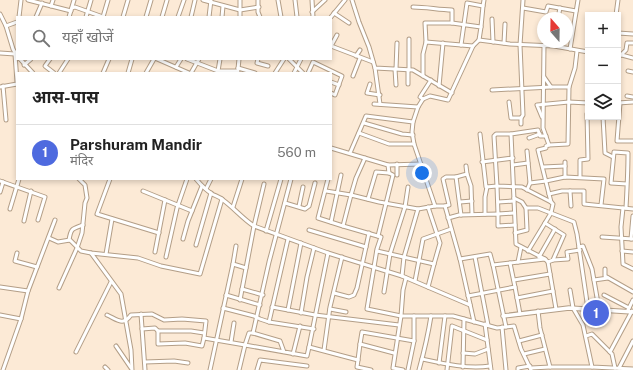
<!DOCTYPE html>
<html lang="hi">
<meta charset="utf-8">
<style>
body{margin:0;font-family:"Public Sans","Noto Sans Devanagari",sans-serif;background:#f2f2f2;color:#222}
.controls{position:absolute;right:12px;top:12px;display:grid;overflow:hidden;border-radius:0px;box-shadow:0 2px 6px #0003}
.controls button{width:36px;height:36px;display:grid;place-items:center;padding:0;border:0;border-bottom:1px solid #e0e0e0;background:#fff;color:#222;font:20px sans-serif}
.compass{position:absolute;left:537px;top:12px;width:36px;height:36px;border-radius:50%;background:#fff;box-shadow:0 2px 6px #0003;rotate:340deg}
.you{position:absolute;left:422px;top:173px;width:14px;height:14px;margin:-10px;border:3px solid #fff;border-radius:50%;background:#1a73e8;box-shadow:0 0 0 6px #1a73e833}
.badge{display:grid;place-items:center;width:26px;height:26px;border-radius:50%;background:#4e6adf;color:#fff;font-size:13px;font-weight:700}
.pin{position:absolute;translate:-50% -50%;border:2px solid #fff;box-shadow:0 1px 4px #0006}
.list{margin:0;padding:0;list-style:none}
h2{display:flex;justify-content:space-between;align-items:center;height:52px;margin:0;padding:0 16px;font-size:17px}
h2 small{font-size:13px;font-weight:400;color:#767676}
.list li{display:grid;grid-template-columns:26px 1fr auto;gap:12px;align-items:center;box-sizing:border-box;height:56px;padding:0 16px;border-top:1px solid #e0e0e0}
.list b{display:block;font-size:15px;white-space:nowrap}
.list p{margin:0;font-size:13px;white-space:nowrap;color:#767676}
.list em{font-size:13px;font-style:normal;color:#767676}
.icon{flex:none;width:22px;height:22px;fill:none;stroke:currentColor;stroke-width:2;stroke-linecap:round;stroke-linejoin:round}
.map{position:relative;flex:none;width:633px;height:370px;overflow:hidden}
.search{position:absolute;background:#fff;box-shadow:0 2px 6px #0003;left:16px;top:16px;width:316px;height:44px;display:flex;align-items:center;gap:10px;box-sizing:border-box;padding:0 14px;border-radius:0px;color:#767676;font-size:15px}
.panel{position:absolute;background:#fff;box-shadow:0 2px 6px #0003;left:16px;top:72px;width:316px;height:108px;border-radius:0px}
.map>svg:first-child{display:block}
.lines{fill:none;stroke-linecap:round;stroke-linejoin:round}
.minor-casing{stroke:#b39e87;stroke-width:5}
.tertiary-casing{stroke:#b39e87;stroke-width:5.5}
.minor{stroke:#fff;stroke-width:3}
.tertiary{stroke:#fff;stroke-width:3.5}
</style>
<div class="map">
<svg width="633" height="370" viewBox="0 0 633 370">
<rect width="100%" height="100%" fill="#fcead6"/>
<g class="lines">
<g class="minor-casing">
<g id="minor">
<polyline points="28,0 71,11"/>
<polyline points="203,0 240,10 259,7"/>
<polyline points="258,0 258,12 260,17"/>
<polyline points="278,0 281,17"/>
<polyline points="295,0 297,17"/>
<polyline points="312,0 313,17"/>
<polyline points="352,0 359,22 369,47 375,68 413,70 452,93"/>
<polyline points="51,6 53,0"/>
<path d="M413 7C427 7 439 10 452 10V23"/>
<polyline points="72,8 75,7 103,17"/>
<polyline points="523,8 546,12 548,6 576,11"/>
<polyline points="312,12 325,0"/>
<polyline points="334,13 349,23"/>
<polyline points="0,14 6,26 13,49 17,56"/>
<polyline points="616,15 618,0"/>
<polyline points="19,17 21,0"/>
<polyline points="36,17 42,3"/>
<polyline points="69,17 74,0"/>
<polyline points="86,17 91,0"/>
<polyline points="103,17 108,0"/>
<polyline points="123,17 128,0"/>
<polyline points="146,17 151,0"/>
<polyline points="162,17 167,0"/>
<polyline points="178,17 184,0"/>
<polyline points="191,17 195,0"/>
<polyline points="209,17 211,0"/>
<polyline points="222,17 223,6"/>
<polyline points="240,17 240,0"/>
<polyline points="331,17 345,0"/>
<polyline points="558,18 560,8"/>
<polyline points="492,19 493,42"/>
<polyline points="6,26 17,22"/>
<polyline points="481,27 483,6"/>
<polyline points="618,33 633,34"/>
<polyline points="409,39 409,70"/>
<polyline points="426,42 425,23 452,23 481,27 479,40"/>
<polyline points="504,43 505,24"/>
<polyline points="461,45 467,3 483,6 484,0"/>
<polyline points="544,45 543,128 549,145 546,146 546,148 538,150 551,202 553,204 551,213 545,223 564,235 553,260 548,262"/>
<polyline points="331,46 373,62"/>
<polyline points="331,46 337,35"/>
<polyline points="473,46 448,100 430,96 423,99 418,107 413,122 412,132 414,144 435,206 445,206 460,259 474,322"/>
<polyline points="570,49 578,0"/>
<polyline points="17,52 15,54 17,82"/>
<polyline points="0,53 15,54"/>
<polyline points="618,54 633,58"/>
<polyline points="621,55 626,50 627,43 633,43"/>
<polyline points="356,56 360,50"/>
<polyline points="20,59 33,73"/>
<polyline points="50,59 45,66 54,73"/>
<polyline points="157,59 189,73"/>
<polyline points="187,59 218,71 238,71"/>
<polyline points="258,59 257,63 268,66"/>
<polyline points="289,59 303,73"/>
<polyline points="24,65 31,59"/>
<polyline points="176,67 181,59"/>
<polyline points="238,68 255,73"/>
<polyline points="375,68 380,104"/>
<polyline points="238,69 239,59"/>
<polyline points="395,69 396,85"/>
<polyline points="396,69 397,43"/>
<polyline points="408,70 408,84"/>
<polyline points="218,71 220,59"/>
<polyline points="628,71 633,72"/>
<polyline points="59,73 68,59"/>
<polyline points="103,73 109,59"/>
<polyline points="128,73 132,59"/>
<polyline points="146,73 154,59"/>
<polyline points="191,73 199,59"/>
<polyline points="275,73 284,59"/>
<polyline points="294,73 301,59"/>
<polyline points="308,73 313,62 342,76 335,95 331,93"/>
<polyline points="353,76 360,58"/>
<polyline points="423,76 423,54 426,42 473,46 479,40 510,44 554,46 588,52"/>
<polyline points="544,77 551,87 569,87 568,144 549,145"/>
<polyline points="331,82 339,85"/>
<polyline points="370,84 367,93 380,95"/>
<polyline points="3,86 6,120"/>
<polyline points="439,86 443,43"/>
<polyline points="0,87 17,84"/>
<polyline points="569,87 575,68 577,51"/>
<polyline points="492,90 551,87"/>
<polyline points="627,96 633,97"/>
<polyline points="423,99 420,97 431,80"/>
<polyline points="509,102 511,118 521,118"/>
<polyline points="618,103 633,102"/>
<polyline points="620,103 617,141 633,141"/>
<polyline points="374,104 418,107"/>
<polyline points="542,117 537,105 569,102 588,103"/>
<polyline points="603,117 605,153 613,157"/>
<polyline points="364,123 402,134 413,135"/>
<polyline points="521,124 521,118 523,115 520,45 523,0"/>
<polyline points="359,133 389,144 414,144"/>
<polyline points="480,134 486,187 497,186 498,214 514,213"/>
<polyline points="511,134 496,134 494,136 497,186 522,187 551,202"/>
<polyline points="529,138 540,134"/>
<polyline points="331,148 388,165 421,164"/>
<polyline points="527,151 530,183 527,190"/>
<polyline points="350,153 366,116 413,122"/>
<polyline points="482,162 513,158"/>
<polyline points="513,165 528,163"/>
<polyline points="466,166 467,174 471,186 472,214"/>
<polyline points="543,167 565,166"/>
<polyline points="397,175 397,164"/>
<polyline points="456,177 461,215"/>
<polyline points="565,177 565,162"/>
<polyline points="580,177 580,160 588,159 587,114"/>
<polyline points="110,179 97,214 159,233"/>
<path d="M196 179C201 185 206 190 212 194 216 196 220 197 223 200 234 208 243 219 254 226L328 253 402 276 470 305"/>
<polyline points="328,179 318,218 343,226"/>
<polyline points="0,181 45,197 38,220"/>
<polyline points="530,183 546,181 565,177 604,179 601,205"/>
<polyline points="206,189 211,179"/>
<polyline points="143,191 192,211"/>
<polyline points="326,191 351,195 356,178 365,158"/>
<polyline points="570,191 571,206"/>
<polyline points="0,192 3,182"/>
<polyline points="549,194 562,191 584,191 584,204 633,209"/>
<polyline points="514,198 522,202 526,208 538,208 574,222 577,234 588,309"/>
<polyline points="368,199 376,172 389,173"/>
<polyline points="460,202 472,201"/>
<polyline points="498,202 514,201"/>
<polyline points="285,203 305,209 309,206 315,183"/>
<polyline points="299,206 303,187"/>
<polyline points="445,206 449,205 443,179 446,177 456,177 467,174"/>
<polyline points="233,207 242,179"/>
<polyline points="428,207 440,243 434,264"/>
<polyline points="623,208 621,227 623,264 633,269"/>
<path d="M626 208C627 190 628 171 628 153L614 152 611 183 627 184"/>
<polyline points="10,209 19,179"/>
<polyline points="418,209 379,202 351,195 343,226 381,237 377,249 367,309 401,316 453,316 497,328 514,326 521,349 531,370"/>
<polyline points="485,214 485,197 487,187"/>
<polyline points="448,218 459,215 498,214 498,226 515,225"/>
<polyline points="24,221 31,191"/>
<polyline points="331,222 341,175"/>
<polyline points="309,230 366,247"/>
<polyline points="266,231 281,179"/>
<polyline points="515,233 527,230 526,208"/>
<polyline points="378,236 393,175 389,173 388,165"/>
<polyline points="602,237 633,239"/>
<polyline points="49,238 58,242 70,240 81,251 91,253 138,258 161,266 200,274 222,199"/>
<polyline points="183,239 188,221 202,186"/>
<polyline points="631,239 633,216"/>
<path d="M69 240C71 228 72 229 83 225"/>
<polyline points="196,245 211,193"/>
<polyline points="236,246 233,264 246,268"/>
<polyline points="579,247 583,246 592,269 599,309"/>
<polyline points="377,251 434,264 428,287"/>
<polyline points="528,251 545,223"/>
<polyline points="622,251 633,252"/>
<polyline points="155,252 165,200"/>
<polyline points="17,253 15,261 37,267"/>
<polyline points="91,253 121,294 131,350 132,370"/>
<polyline points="106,254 112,219"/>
<polyline points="166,257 177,208 187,179"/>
<polyline points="475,257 488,325"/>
<polyline points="539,257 555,229"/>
<polyline points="460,259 490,254 493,265 506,327"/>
<polyline points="545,259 516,244 511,134 538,130 540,136 546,136"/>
<polyline points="553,260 568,259 567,252 580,250"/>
<polyline points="518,262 521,247"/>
<polyline points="493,265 545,259 548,262 556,309"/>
<polyline points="605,269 605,276 633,292"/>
<polyline points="402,276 404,257 418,209 435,206"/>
<polyline points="514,280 550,274"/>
<polyline points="594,280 608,278"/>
<polyline points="415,281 423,239 451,229"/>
<polyline points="0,287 28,291"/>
<polyline points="515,287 520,314"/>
<polyline points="59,288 77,248 82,233 85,203 87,198 85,185 79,179"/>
<polyline points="242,289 263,295"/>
<polyline points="570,290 573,308 583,325 592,367 633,369"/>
<polyline points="384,292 390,254 405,207 408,187"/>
<polyline points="334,293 349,297 354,295 357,288 369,233"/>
<polyline points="226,295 260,305"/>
<polyline points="604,295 629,308"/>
<polyline points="468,296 515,287 510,263"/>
<polyline points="517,298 553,291"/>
<polyline points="240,300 254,226 264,184"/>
<polyline points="272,307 315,315 399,325"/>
<polyline points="223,308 254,316 260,319 269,322 314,329"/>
<polyline points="330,309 346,312"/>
<polyline points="288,310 301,243"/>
<polyline points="628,310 633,300"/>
<polyline points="538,311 540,328 550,367 592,367"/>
<polyline points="301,313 307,277 314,248"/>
<polyline points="141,314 145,370"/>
<polyline points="0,315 21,319"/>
<path d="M107 315C118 320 123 326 131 315L152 314 164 320 182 319 206 321 204 338 245 345 239 370"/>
<polyline points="269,322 288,239"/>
<polyline points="485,324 491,370"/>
<polyline points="502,327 506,370"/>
<polyline points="142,329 155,328 158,331 158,344 185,343 202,346 204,338"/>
<polyline points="158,331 191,331 204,333"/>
<polyline points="253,333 269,262 291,179"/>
<polyline points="586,336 592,334 612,354 615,368"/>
<polyline points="519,341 542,335"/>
<polyline points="231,342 234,323"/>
<polyline points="360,344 362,332 414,341"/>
<polyline points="116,346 131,368"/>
<polyline points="309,347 328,253"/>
<polyline points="324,350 330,307 342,257"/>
<polyline points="76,352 111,282"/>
<polyline points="284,352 280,341 253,333 249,333 245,345 307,356 309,347 358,360 360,344 394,353"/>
<polyline points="610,352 632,311"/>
<polyline points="463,353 475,354 488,349"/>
<polyline points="293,354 300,326"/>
<polyline points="524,354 545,349"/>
<path d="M422 359C445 364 467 369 490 366"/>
<polyline points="358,360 357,367 371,370"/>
<polyline points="145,362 174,361 188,363"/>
<polyline points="439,363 445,316"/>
<polyline points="105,367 108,370"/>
<polyline points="463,367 464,319"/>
<polyline points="531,368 550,367"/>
<polyline points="619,368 633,341"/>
<polyline points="3,370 21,319 28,291 55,220"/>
<polyline points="210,370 233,264"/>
<polyline points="257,370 260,360 307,366"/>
<polyline points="403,370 393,368 401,316 403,290 406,278"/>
<polyline points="408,370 414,341 414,316"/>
<path d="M419 370C424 352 428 335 431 316"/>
<polyline points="447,370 452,326 487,340"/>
<polyline points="518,370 518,368 530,366"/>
</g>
</g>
<g class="tertiary-casing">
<polyline id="tertiary" points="503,316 569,308 633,312"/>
</g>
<use href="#minor" class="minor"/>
<use href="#tertiary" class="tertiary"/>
</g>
</svg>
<div class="controls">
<button>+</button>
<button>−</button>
<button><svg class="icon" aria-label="layers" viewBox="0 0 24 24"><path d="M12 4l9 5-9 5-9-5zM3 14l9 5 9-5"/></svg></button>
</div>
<svg class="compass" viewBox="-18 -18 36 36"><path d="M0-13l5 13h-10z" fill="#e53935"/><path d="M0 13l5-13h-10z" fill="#767676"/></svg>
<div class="you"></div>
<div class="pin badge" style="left:596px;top:313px">1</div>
<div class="search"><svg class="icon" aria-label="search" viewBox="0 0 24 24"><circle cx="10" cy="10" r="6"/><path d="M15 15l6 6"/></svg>यहाँ खोजें</div>
<section class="panel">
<h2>आस-पास<small></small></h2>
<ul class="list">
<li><span class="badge">1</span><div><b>Parshuram Mandir</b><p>मंदिर</p></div><em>560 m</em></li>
</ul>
</section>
</div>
